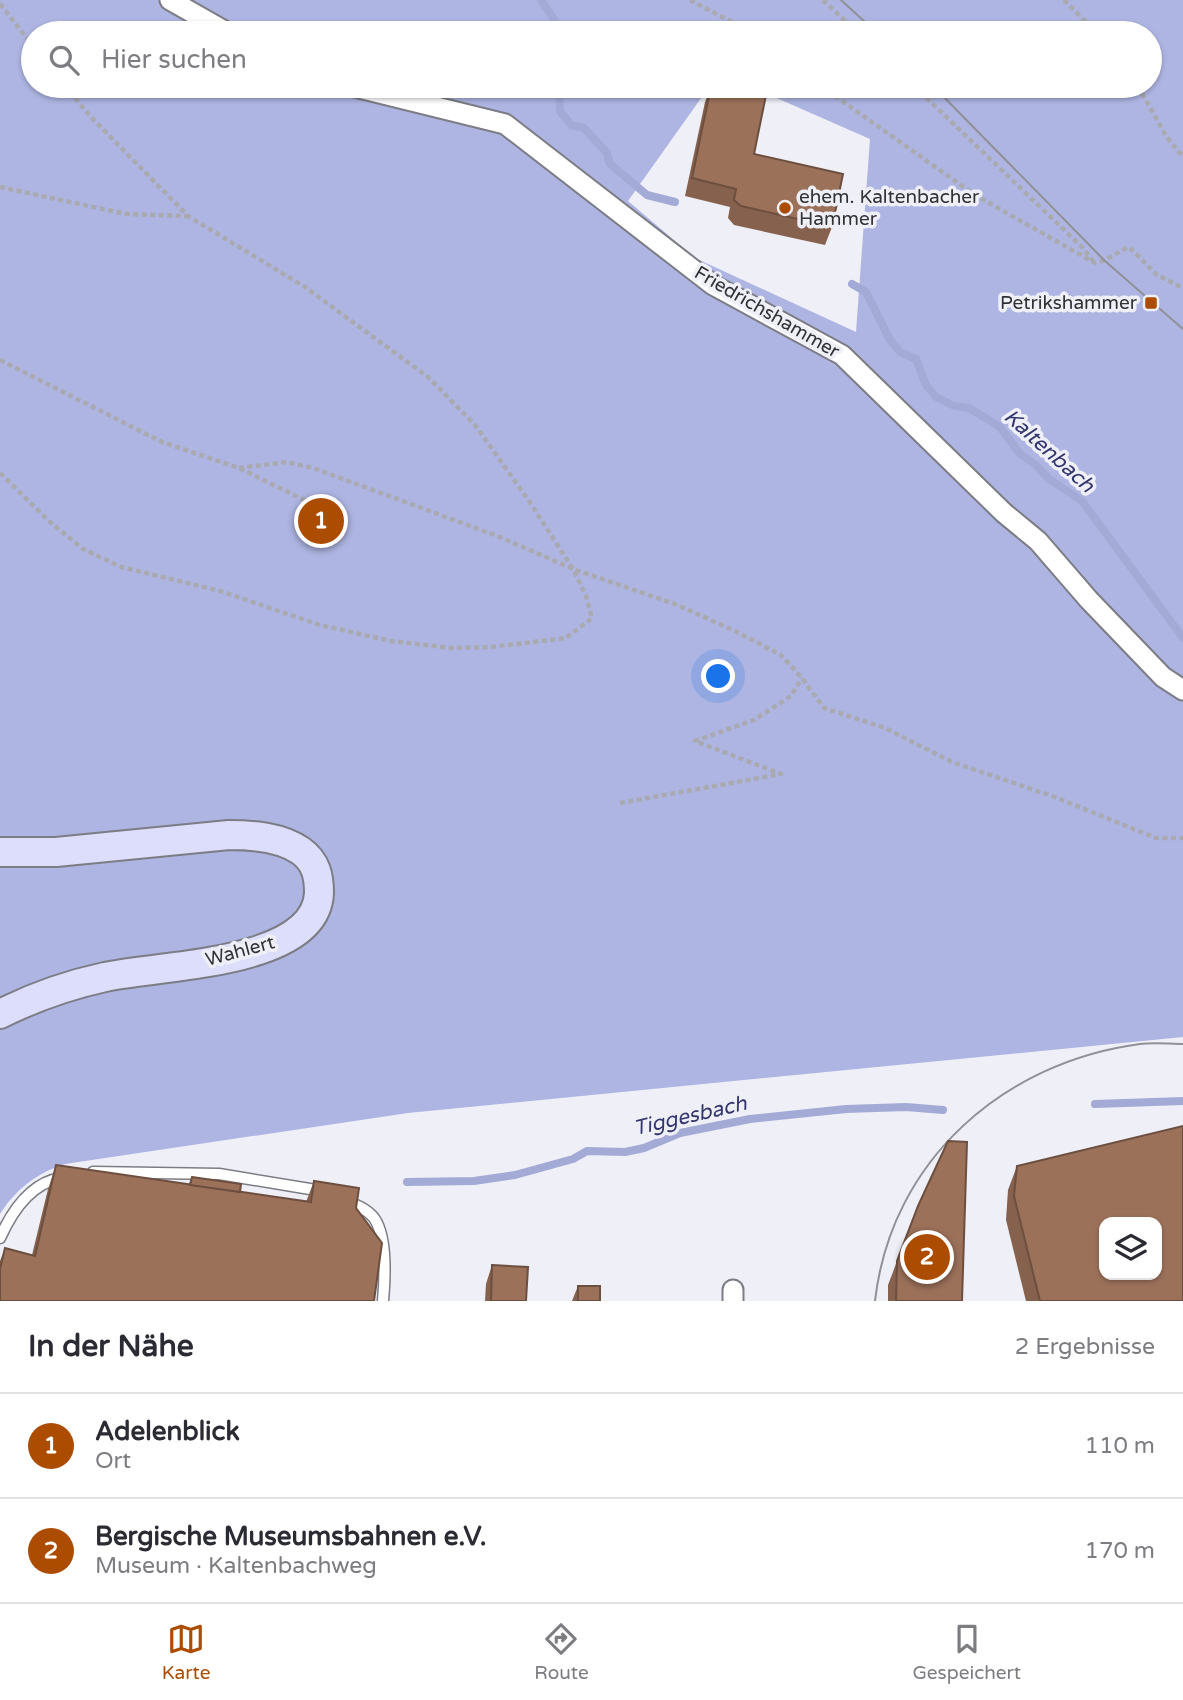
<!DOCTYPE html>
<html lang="de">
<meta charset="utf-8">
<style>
body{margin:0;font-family:"Varela Round",sans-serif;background:#f2f2f3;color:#2b2b33}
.controls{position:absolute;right:21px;bottom:21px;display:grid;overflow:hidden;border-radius:14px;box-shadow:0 2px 5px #0004}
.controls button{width:63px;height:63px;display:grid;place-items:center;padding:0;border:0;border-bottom:2px solid #e1e1e2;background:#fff;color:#2b2b33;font:35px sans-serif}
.you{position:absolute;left:719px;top:677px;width:24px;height:24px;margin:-18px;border:5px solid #fff;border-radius:50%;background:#1a73e8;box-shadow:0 0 0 10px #1a73e833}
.badge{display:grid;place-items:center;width:46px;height:46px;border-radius:50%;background:#ac4c00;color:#fff;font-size:23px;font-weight:700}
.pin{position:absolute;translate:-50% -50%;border:4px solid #fff;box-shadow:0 2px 7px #0006}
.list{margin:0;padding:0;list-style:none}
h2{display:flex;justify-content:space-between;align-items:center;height:91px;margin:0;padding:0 28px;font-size:30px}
h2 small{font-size:23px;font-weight:400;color:#7c7c81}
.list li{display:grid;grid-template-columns:46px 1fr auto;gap:21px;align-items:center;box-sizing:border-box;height:105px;padding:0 28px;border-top:2px solid #e1e1e2}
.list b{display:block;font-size:26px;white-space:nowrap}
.list p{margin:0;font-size:23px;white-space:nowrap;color:#7c7c81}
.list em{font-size:23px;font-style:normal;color:#7c7c81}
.icon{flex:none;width:38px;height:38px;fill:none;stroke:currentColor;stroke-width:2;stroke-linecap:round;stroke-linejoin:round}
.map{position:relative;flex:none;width:1183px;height:1301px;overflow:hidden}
.search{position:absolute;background:#fff;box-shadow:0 2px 5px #0004;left:21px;right:21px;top:21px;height:77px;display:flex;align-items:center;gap:18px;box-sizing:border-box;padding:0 24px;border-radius:38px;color:#7c7c81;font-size:26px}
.sheet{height:301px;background:#fff}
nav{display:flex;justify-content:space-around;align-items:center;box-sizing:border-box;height:98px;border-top:2px solid #e1e1e2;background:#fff;font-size:19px;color:#7c7c81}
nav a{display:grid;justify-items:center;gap:4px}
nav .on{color:#ac4c00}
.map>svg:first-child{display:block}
.forest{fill:#aeb5e2;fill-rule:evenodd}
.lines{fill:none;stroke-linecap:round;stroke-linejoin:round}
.stream{stroke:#a4aad6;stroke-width:8}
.lane-casing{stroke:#7c7d84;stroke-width:13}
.street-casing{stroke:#7c7d84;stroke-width:23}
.secondary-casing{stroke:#7c7d84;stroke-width:32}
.path{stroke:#a9a9b0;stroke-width:4.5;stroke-dasharray:5 3.5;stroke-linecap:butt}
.lane{stroke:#fff;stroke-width:10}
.street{stroke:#fff;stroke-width:19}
.secondary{stroke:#dcdefb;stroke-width:28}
.tram{stroke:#909196;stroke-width:2}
.wall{fill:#86614d}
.building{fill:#9c715a;stroke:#6d4f3f;stroke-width:2;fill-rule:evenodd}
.poi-dot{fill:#ac4c00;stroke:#eeeff7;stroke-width:2.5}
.labels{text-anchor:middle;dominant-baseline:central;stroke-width:7;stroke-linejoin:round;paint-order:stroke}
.poi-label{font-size:19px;fill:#323235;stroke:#eeeff7;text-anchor:start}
.street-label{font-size:19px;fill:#323235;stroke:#eeeff7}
.water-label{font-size:21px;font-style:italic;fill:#34366e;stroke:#eeeff7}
</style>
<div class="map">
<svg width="1183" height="1301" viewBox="0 0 1183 1301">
<rect width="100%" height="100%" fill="#eeeff7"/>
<path class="forest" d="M0 0H1183V1037L408 1113 65 1164C37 1173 16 1189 0 1214ZM33 33H1150V86H33ZM704 94 772 96 870 139 856 332 695 258 628 201Z"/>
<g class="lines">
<g class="stream">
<polyline points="541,0 555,21 557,33"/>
<polyline points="559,86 560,111 571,125 584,128 607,153 610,164 647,195 675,202"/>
<polyline points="852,284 866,292 890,340 900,352 916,359 926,385 936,397 954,406 969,408 1000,427 1020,454 1036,465 1049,479 1082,501 1183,638"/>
<polyline points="1095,1104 1183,1101"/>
<polyline points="407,1182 474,1181 515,1175 573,1159 587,1151 625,1152 644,1148 680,1133 750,1119 846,1109 906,1107 943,1110"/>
</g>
<g class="lane-casing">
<g id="lane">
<polyline points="93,1172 219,1174 322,1191"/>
<path d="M345 1200C356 1205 367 1209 374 1218 387 1236 385 1279 383 1301"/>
<path d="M0 1238C12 1211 31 1183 61 1178"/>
</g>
</g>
<g class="street-casing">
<g id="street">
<polyline points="170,0 228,33"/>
<polyline points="351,86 505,124 713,285 842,355 1004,513 1038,541 1089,600 1163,677 1183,690"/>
<polyline points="733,1301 733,1290"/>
</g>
</g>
<g class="secondary-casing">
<path id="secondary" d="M0 852H56L229 835C253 835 281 837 301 851 316 862 319 876 319 893 316 966 156 965 105 977 68 985 34 997 0 1014"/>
</g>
<g class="path">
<polyline points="690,0 732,22 747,33"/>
<polyline points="823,0 858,33"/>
<polyline points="1064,0 1097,33"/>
<polyline points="0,4 33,46"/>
<path d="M821 86 975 195 1095 263C1107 261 1117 252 1129 247L1157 275 1183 288"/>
<polyline points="914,86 1083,248 1093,261"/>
<polyline points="1138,86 1166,136 1183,157"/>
<polyline points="0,187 126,214 187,216"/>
<polyline points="0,360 162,442 239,468 308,502"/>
<polyline points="239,468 287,462 313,468 500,537 573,569 675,604 735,631 781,655 802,678 824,708 885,728 952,762 1052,796 1156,838 1183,838"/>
<polyline points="0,473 50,522 83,549 121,567 220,591 320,625 391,641 451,648 491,647 566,638 592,618 586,596 573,569 529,501 475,425 428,377 305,287 188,216 90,116 65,86"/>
<polyline points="620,803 781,774 695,741 754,720 791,696 802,678"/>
</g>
<use href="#lane" class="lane"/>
<use href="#street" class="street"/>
<use href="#secondary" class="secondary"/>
<g class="tram">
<polyline points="841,0 877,33"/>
<polyline points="933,86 1105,261 1183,329"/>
<path d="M875 1301C891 1160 1004 1062 1140 1044 1154 1042 1169 1044 1183 1044"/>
</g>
</g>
<g class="wall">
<polygon points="711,86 754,154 832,227 825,245 734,225 728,218 730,207 685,196 705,102"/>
<polygon points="56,1165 189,1184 192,1177 240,1192 306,1202 314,1181 359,1188 0,1301 0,1261 5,1248 32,1255 48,1189"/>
<polygon points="1017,1166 1183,1301 1026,1301 1006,1220 1008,1190"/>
<polygon points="918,1206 962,1301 888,1301 888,1285"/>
<polygon points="492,1265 526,1301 485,1301 486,1284"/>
<polygon points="578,1286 600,1301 572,1301"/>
</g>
<g class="building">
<polygon points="711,86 721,86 766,95 754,154 843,174 832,227 741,206 734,200 736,189 692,178"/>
<path d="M1183 1126V1301H1040L1014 1196 1017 1166ZM1104 1222H1157V1275H1104Z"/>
<polygon points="948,1141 967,1142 962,1301 896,1301 897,1261 918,1206"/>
<polygon points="56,1165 311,1202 314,1181 359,1188 356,1208 382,1243 374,1301 0,1301 0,1269 5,1248 35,1256"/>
<polygon points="192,1177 241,1184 240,1192 190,1185"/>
<polygon points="492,1265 528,1267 526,1301 491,1301"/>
<rect x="578" y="1286" width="22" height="15"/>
</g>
<g class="poi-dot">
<circle cx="785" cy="208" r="7"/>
<rect x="1144" y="296" width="14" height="14" rx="3.5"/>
</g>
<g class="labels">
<g class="poi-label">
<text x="799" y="197">ehem. Kaltenbacher<tspan x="799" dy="22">Hammer</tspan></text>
<text x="1137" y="303" text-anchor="end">Petrikshammer</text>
</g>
<g class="street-label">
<text transform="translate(767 312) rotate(30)">Friedrichshammer</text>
<text transform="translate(240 951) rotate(-15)">Wahlert</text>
</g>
<g class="water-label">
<text transform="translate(1049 451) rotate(42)">Kaltenbach</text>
<text transform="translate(690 1116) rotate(-13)">Tiggesbach</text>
</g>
</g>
</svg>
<div class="controls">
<button><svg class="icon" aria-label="layers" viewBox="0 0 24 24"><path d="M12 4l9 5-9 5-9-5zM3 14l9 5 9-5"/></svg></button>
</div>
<div class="you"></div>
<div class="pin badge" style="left:321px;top:521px">1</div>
<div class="pin badge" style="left:927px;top:1257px">2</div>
<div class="search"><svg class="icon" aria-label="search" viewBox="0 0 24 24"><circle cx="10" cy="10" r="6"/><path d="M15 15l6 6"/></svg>Hier suchen</div>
</div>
<section class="sheet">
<h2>In der Nähe<small>2 Ergebnisse</small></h2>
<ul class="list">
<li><span class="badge">1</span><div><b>Adelenblick</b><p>Ort</p></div><em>110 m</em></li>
<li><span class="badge">2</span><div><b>Bergische Museumsbahnen e.V.</b><p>Museum · Kaltenbachweg</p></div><em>170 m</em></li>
</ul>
</section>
<nav>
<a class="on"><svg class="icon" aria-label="map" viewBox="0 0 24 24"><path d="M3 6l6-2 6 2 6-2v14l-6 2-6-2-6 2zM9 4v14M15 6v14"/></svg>Karte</a>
<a><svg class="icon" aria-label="directions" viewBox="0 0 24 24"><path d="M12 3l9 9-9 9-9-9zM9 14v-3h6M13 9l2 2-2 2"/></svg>Route</a>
<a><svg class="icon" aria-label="saved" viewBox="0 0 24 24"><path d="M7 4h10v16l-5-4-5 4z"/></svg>Gespeichert</a>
</nav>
